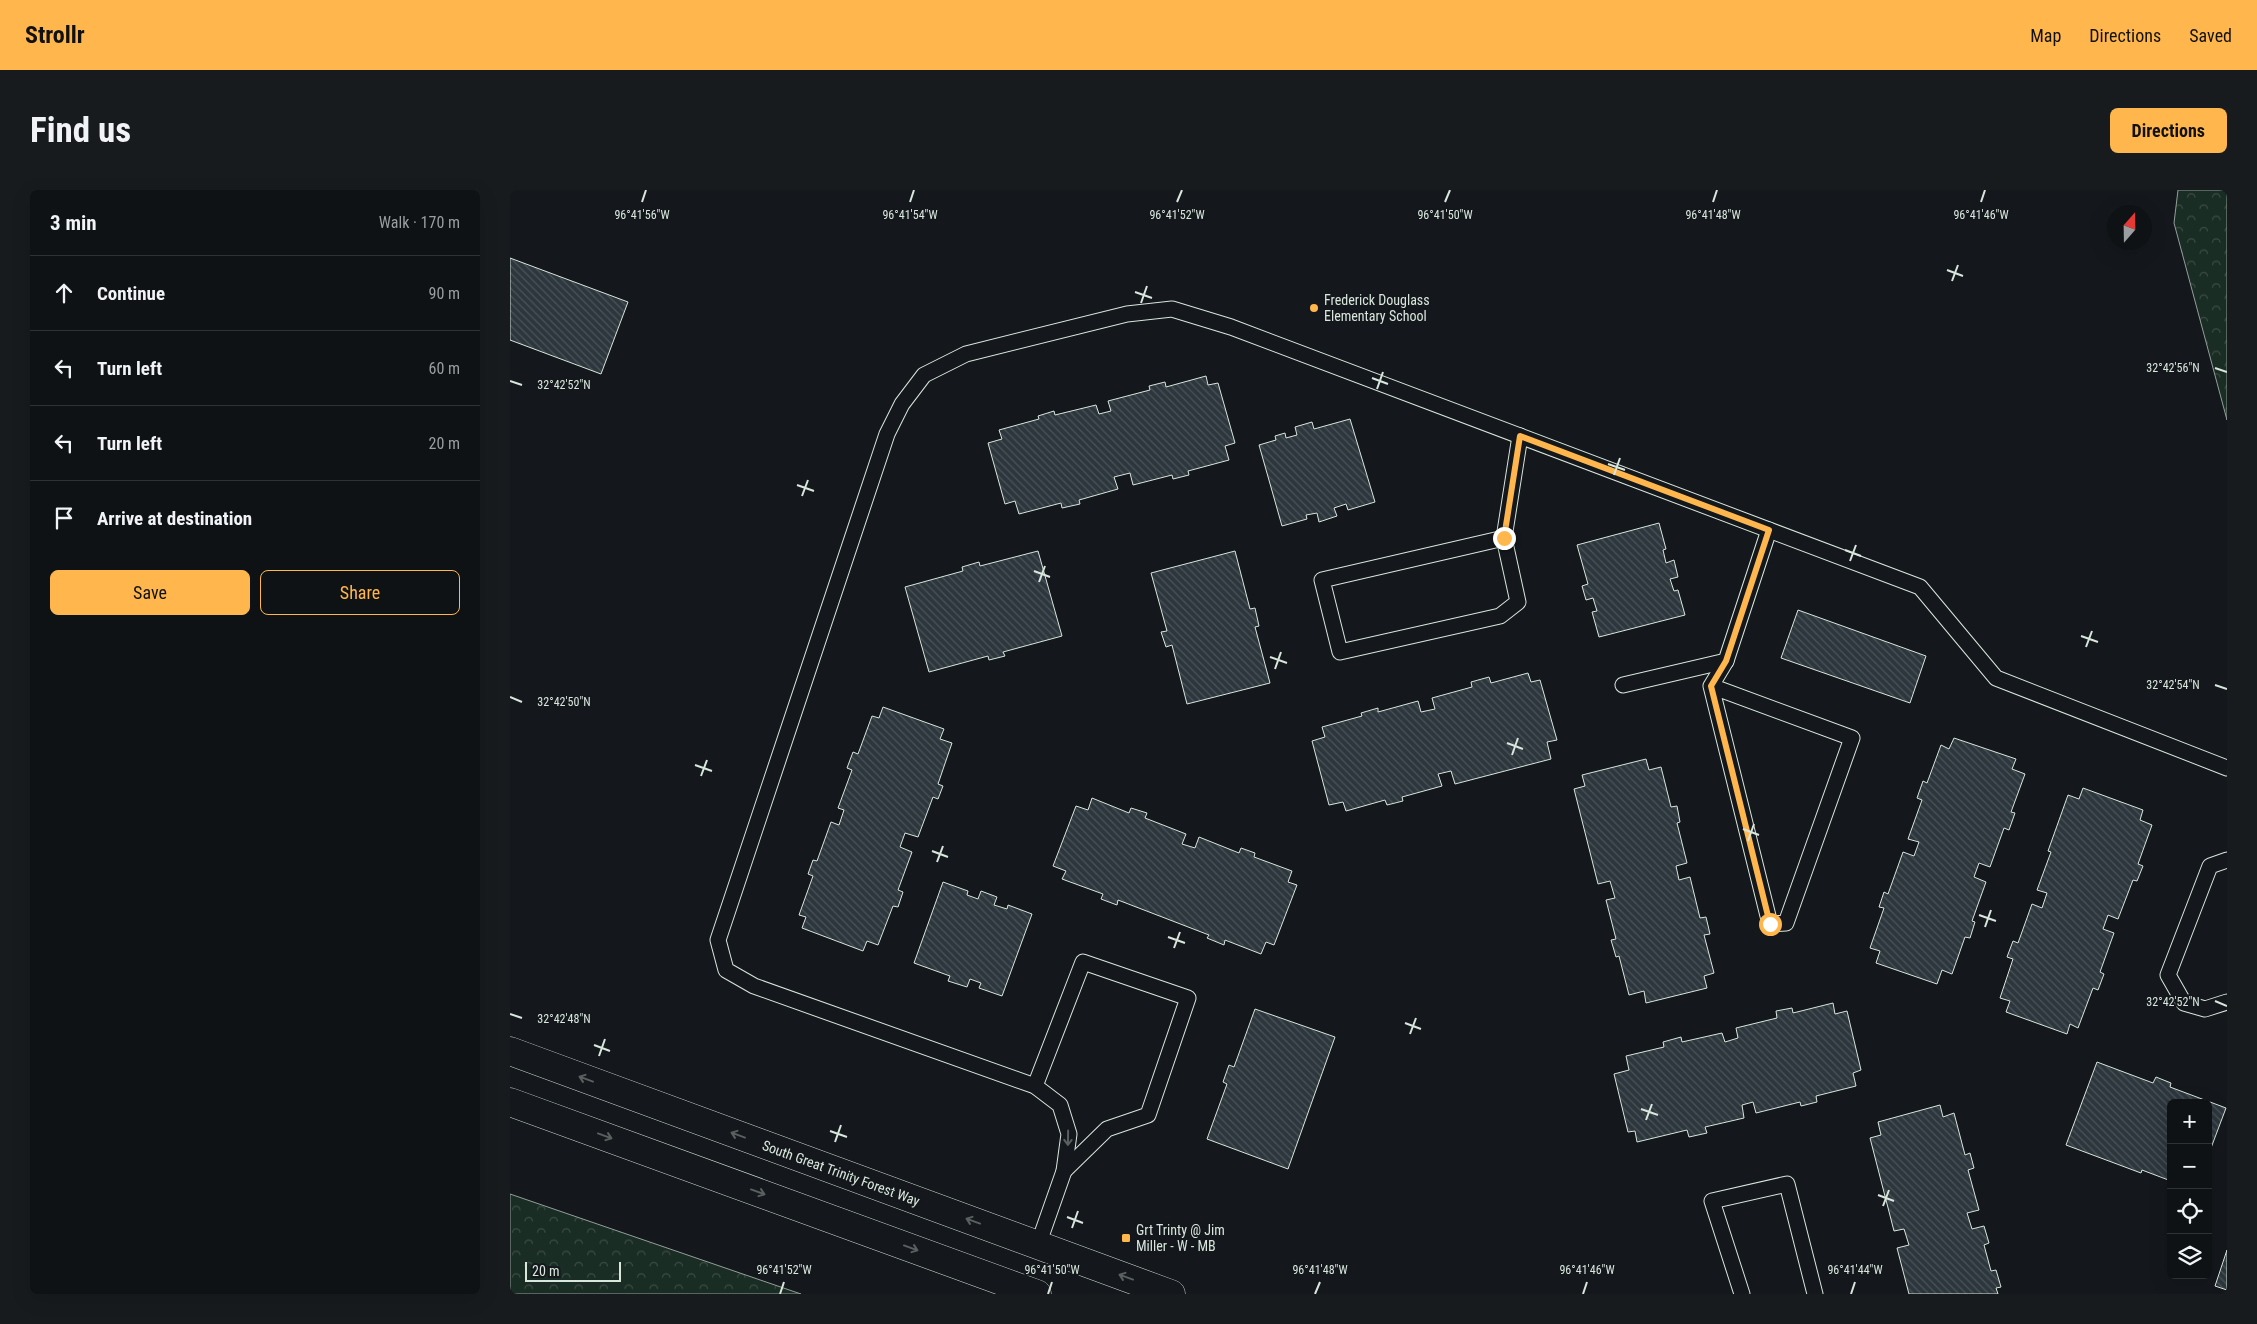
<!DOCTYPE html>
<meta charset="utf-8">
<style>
body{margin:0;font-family:"Roboto Condensed",sans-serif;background:#181b1e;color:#f1f3f6}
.controls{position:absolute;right:15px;bottom:15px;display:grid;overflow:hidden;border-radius:8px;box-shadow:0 5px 20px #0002}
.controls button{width:45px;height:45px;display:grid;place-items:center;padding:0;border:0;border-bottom:1px solid #2f3234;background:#0f1215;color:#f1f3f6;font:25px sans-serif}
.compass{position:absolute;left:1597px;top:15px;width:45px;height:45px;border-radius:50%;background:#0f1215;box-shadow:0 5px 20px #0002;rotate:20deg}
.scale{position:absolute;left:15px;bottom:12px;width:96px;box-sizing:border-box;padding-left:5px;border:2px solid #d8e6dc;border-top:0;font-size:14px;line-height:18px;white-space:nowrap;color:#d8e6dc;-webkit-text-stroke:4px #14181c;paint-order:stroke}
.stop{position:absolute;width:15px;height:15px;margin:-11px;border:4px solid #ffb74d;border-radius:50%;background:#fff}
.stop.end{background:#ffb74d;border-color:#fff;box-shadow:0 1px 5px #0008}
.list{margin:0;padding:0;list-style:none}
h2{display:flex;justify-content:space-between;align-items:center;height:65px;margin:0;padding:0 20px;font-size:21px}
h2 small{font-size:16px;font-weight:400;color:#9b9ea0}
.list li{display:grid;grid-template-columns:32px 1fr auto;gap:15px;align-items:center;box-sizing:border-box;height:75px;padding:0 20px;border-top:1px solid #2f3234}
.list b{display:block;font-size:19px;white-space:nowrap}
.list em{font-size:16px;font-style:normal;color:#9b9ea0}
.actions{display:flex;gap:10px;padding:15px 20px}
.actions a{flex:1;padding:11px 0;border:1px solid #ffb74d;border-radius:8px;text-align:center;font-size:18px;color:#ffb74d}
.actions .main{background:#ffb74d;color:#111}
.icon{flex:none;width:28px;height:28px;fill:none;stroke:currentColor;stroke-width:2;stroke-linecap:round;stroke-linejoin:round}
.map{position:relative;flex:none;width:1717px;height:1104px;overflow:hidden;border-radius:8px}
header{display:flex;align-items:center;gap:30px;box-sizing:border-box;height:70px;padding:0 25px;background:#ffb74d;color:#111}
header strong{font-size:24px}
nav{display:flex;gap:28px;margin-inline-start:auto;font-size:18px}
.intro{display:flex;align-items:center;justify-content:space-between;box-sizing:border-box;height:120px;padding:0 30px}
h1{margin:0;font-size:35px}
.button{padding:12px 22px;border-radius:8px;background:#ffb74d;color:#111;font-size:18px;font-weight:700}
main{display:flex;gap:30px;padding:0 30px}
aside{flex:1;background:#0f1215;border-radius:8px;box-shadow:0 5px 20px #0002}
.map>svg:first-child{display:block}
.forest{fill:url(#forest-crowns);stroke:#939e99}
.building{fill:url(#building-back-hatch);stroke:#d8e6dc}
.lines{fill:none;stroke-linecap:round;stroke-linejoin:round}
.service-casing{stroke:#d8e6dc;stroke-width:17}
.primary-casing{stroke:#d8e6dc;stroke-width:29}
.service{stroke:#14181c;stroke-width:15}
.primary{stroke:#14181c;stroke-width:28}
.oneway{stroke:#59605f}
.route{stroke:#ffb74d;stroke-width:6}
.ticks{fill:none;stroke:#d8e6dc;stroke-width:2}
.poi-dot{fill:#ffb74d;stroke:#14181c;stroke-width:2}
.labels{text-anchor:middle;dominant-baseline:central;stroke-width:4;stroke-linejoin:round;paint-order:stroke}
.poi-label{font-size:14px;fill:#d8e6dc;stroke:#14181c;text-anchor:start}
.street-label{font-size:14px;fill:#d8e6dc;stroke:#14181c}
.ticks-label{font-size:12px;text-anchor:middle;fill:#d8e6dc;stroke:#14181c;stroke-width:4;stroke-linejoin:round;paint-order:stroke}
</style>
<header>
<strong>Strollr</strong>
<nav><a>Map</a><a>Directions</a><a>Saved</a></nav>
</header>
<div class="intro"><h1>Find us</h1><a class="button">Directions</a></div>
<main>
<aside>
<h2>3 min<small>Walk · 170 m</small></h2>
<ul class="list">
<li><svg class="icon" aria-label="ahead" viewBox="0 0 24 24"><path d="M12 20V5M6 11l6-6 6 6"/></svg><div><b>Continue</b></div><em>90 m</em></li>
<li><svg class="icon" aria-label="left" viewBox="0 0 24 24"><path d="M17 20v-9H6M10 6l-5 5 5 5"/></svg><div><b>Turn left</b></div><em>60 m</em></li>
<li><svg class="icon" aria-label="left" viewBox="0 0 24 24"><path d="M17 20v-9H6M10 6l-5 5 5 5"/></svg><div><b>Turn left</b></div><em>20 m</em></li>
<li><svg class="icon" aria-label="arrive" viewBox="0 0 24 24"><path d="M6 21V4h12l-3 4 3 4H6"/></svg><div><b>Arrive at destination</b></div></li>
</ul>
<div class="actions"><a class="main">Save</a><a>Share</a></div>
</aside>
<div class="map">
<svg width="1717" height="1104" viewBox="0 0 1717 1104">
<defs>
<pattern id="forest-crowns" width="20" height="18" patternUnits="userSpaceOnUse" patternTransform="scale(1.25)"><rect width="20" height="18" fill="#1a2d24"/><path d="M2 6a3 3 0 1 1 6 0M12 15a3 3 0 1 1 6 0" fill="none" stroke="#3b4b43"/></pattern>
<pattern id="building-back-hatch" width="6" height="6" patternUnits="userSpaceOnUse" patternTransform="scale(1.25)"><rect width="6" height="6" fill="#2c363c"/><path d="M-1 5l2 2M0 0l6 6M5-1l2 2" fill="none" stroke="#4a5358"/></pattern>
</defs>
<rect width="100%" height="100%" fill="#14181c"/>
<g class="forest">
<polygon points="1668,0 1717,0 1717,230 1664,33"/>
<polygon points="0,1004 291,1104 0,1104"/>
</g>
<g class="building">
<polygon points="0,68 118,112 91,184 0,150"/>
<polygon points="696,186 698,195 708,193 725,253 715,256 719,270 678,281 679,285 663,289 662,285 623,295 620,283 604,287 608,299 569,310 570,314 552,318 551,313 509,324 505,311 495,314 478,253 492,249 489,240 529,229 528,226 544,221 545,225 586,215 589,224 601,221 598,211 640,200 639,196 655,192 656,197"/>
<polygon points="840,229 865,312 838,320 836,314 824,318 827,326 809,332 807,323 796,325 797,329 772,336 749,255 766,250 765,246 775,243 776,248 787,245 785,237 802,232 804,239"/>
<polygon points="1149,333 1156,359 1153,360 1156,373 1164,370 1168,387 1160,389 1164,401 1168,400 1175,425 1089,447 1082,422 1087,421 1083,408 1076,410 1072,396 1078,394 1067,355"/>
<polygon points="528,361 552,446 493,462 495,466 479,470 478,466 419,482 395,397 453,381 452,377 469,372 470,376"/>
<polygon points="725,361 740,419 745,418 749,436 745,437 760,493 677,514 662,455 656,457 651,442 657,441 641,383"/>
<polygon points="1288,420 1416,466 1400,513 1271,468"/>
<polygon points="1018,483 1021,492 1030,490 1047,550 1037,552 1041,569 945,594 941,581 928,584 932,596 892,607 893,611 877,615 875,610 836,621 833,612 819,615 802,551 815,547 812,537 852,526 851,523 868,518 868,522 908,511 911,522 925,519 922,508 962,497 961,492 979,487 981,493"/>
<polygon points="373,517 434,539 430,549 442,553 428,594 433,596 428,609 423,607 408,647 395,643 390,657 402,662 388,700 393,702 388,717 383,716 368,755 357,751 353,761 292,738 296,727 289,725 303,686 298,684 303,670 307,671 321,632 329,635 334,620 328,618 342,580 337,578 343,562 348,564 362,526 369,528"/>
<polygon points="1444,548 1506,569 1502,579 1515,584 1501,622 1505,623 1499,640 1494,638 1480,677 1469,673 1464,687 1476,692 1462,731 1465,732 1460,748 1455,747 1442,784 1432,780 1427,794 1366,773 1370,761 1360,758 1374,718 1369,717 1374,702 1378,704 1393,662 1404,666 1409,652 1398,649 1412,610 1407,608 1413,591 1417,593 1431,555 1439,559"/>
<polygon points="1136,569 1139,580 1151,577 1161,617 1167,616 1170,632 1167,633 1177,673 1166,676 1169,690 1180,687 1190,728 1196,727 1200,744 1194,745 1204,783 1194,786 1197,798 1136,813 1134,801 1119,805 1109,766 1106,767 1101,750 1106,749 1096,710 1105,708 1100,691 1088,694 1064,599 1075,596 1072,585"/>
<polygon points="1573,598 1633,620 1630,630 1642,635 1628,674 1633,676 1627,691 1623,690 1608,729 1598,725 1593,739 1604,743 1590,782 1594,784 1588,800 1583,798 1568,838 1560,834 1557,844 1496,822 1500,811 1490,808 1503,769 1497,767 1503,751 1508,753 1522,714 1532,718 1537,703 1527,700 1541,662 1538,661 1558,605 1569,609"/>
<polygon points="582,608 619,623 621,618 637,623 635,628 676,644 672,654 685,658 689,647 729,663 731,658 745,663 744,667 782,681 778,692 787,695 764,755 756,752 751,764 715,750 714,755 697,748 699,745 608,710 607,715 591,709 593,704 552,689 556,681 543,676 566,616 578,620"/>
<polygon points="433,692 458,701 457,705 468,709 471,701 487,707 484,715 497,719 498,715 522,724 492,806 469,798 471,793 460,789 457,797 438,791 440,786 404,773"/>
<polygon points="1323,813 1325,824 1337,821 1351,880 1343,883 1346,896 1306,906 1307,912 1291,916 1290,912 1246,923 1243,912 1232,915 1234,928 1195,937 1197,943 1179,947 1177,940 1127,952 1125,941 1118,942 1104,884 1119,880 1116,866 1154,857 1153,852 1171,847 1172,852 1212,843 1215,852 1228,848 1226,838 1267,828 1266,821 1282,818 1283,823"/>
<polygon points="745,819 825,847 778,979 697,949 717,894 713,892 719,875 724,877"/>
<polygon points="1587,872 1643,893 1646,887 1661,893 1660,897 1716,918 1698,966 1698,913 1661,913 1661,991 1632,980 1631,983 1556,955"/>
<polygon points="1430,915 1433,927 1444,923 1455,965 1460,963 1464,978 1458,980 1469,1020 1457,1023 1462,1039 1474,1036 1479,1053 1474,1055 1481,1081 1486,1080 1491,1097 1486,1098 1488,1104 1399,1104 1387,1058 1399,1055 1394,1039 1384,1041 1360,948 1371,945 1368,932"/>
<polygon points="1717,1060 1717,1100 1705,1096"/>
</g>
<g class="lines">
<g class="service-casing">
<g id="service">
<polyline points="994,348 1008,412 990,426 830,462 812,390 994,348 1010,246"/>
<polyline points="1113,495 1216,471 1259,340"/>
<polyline points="1201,496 1260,734 1276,733 1342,548 1201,496 1216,471"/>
<polyline points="1717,670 1700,676 1658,785 1674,813 1695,819 1717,812"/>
<polyline points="525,896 573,772 678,808 638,925 597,939 554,981"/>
<polyline points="528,1055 554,981 559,944 550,915 525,896 244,796 216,780 208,750 377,244 392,214 414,185 456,164 617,124 662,119 721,137 1410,397 1486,488 1717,578"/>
<polyline points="1232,1104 1202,1011 1277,994 1305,1104"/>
</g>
</g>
<g class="primary-casing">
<g id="primary">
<polyline points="0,861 661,1104"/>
<polyline points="0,912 527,1104"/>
</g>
</g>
<use href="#service" class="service"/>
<use href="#primary" class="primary"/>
</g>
<defs><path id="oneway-shaft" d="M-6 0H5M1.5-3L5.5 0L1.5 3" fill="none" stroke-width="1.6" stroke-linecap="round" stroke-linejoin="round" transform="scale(1.25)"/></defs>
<g class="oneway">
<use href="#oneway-shaft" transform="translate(76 889) rotate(-160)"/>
<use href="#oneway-shaft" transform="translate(228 945) rotate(-160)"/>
<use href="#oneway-shaft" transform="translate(95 946) rotate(20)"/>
<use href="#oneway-shaft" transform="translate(558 948) rotate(91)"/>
<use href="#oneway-shaft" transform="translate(248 1002) rotate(20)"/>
<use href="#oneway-shaft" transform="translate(463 1031) rotate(-160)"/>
<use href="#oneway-shaft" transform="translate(401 1058) rotate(20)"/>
<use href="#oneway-shaft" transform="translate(616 1087) rotate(-160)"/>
</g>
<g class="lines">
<polyline class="route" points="994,348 1010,246 1259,340 1216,471 1201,496 1260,734"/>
</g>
<path class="ticks" d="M132 12 136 0M400 12 404 0M667 12 672 0M935 12 940 0M1203 12 1207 0M1471 12 1475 0M1437 80 1453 86M1442 91 1448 75M625 102 642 108M631 113 637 96M1705 178 1717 182M862 188 878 194M0 191 12 195M867 199 873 182M1098 274 1115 280M1104 285 1110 268M287 295 304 301M292 306 298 290M1335 360 1351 366M1340 371 1346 355M524 381 540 387M529 392 535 376M1571 446 1588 452M1576 457 1582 441M760 467 777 473M765 479 771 462M1705 495 1717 499M0 507 12 512M997 553 1013 559M1002 565 1008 548M185 575 202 581M191 586 197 570M1233 639 1249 645M1238 651 1244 634M422 661 438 667M427 672 433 656M1469 725 1486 731M1475 737 1481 720M658 747 675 753M664 758 670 742M1705 811 1717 816M0 824 12 828M895 833 911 839M900 844 906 828M84 855 100 861M89 866 95 849M1131 919 1148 925M1136 930 1142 914M320 941 337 947M325 952 331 935M1368 1005 1384 1011M1373 1016 1379 1000M557 1027 573 1033M562 1038 568 1021M270 1104 274 1092M538 1104 542 1092M805 1104 810 1092M1073 1104 1077 1092M1341 1104 1345 1092"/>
<g class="poi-dot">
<circle cx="804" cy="118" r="5"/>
<rect x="611" y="1043" width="10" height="10" rx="2.5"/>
</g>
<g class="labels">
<g class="poi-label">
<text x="814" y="110">Frederick Douglass<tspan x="814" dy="16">Elementary School</tspan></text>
<text x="626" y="1040">Grt Trinty @ Jim<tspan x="626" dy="16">Miller - W - MB</tspan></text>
</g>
<g class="street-label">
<text transform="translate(331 983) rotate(20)">South Great Trinity Forest Way</text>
</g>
</g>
<g class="ticks-label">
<text x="400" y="29">96°41'54"W</text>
<text x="667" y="29">96°41'52"W</text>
<text x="935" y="29">96°41'50"W</text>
<text x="1203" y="29">96°41'48"W</text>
<text x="132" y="29">96°41'56"W</text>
<text x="1471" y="29">96°41'46"W</text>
<text x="1663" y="182">32°42'56"N</text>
<text x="54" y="199">32°42'52"N</text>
<text x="1663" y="499">32°42'54"N</text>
<text x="54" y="516">32°42'50"N</text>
<text x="1663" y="816">32°42'52"N</text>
<text x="54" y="833">32°42'48"N</text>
<text x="274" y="1084">96°41'52"W</text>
<text x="542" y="1084">96°41'50"W</text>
<text x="810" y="1084">96°41'48"W</text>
<text x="1077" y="1084">96°41'46"W</text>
<text x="1345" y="1084">96°41'44"W</text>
</g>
</svg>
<div class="controls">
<button>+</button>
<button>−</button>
<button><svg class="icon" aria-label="locate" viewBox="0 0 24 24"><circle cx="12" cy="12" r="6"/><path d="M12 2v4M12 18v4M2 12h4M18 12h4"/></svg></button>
<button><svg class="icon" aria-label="layers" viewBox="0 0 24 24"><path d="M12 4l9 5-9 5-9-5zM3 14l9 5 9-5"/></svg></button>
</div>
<svg class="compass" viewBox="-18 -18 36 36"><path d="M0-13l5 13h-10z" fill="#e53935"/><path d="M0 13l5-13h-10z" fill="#9b9ea0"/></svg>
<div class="scale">20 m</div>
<div class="stop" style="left:1260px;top:734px"></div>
<div class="stop end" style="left:994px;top:348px"></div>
</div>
</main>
